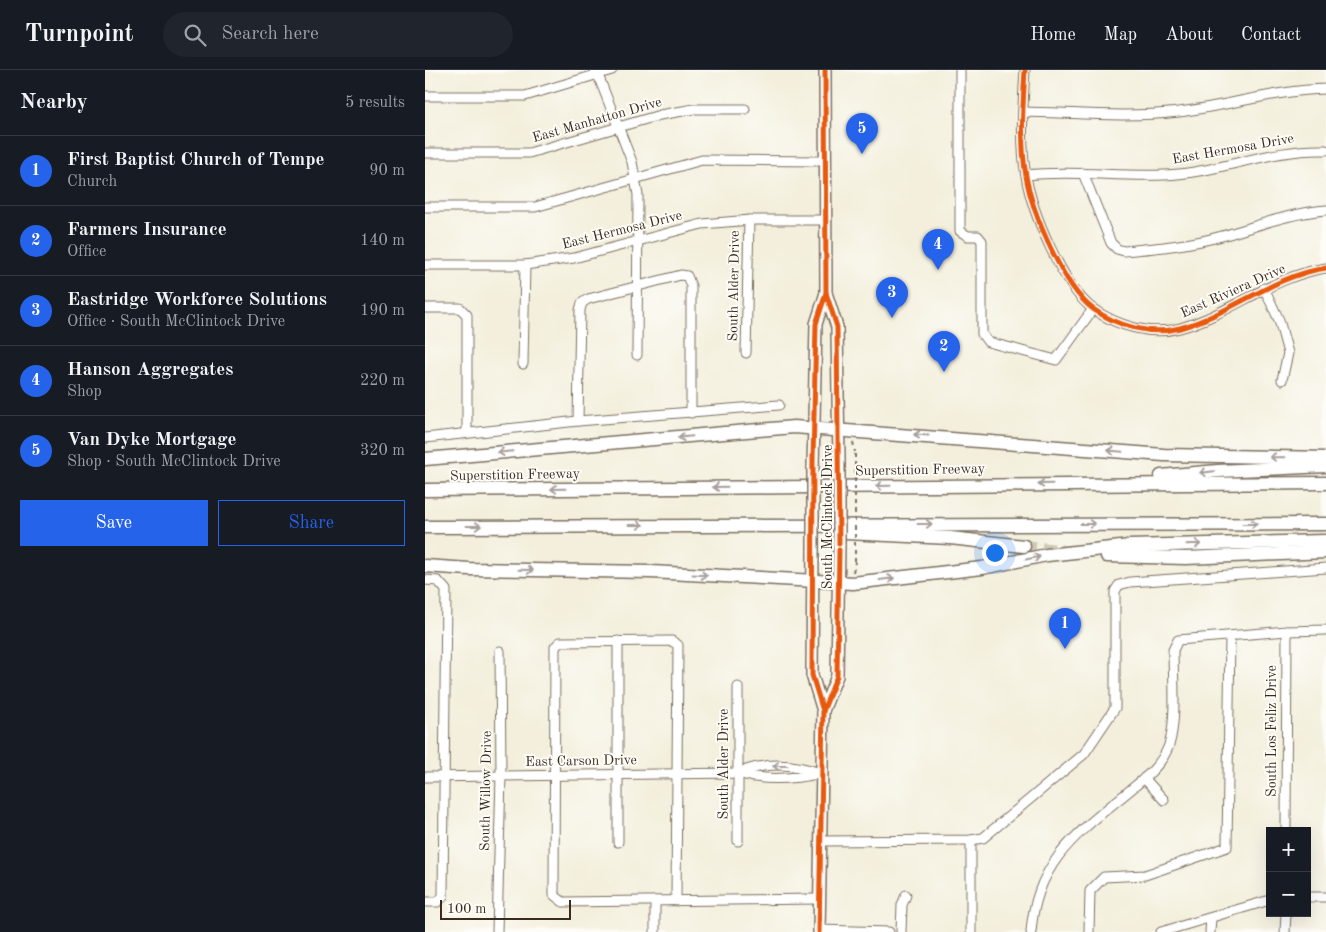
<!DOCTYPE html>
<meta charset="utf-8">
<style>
body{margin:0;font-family:"Old Standard TT",serif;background:#20242c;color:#f1f3f6}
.controls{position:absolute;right:15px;bottom:15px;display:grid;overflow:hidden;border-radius:0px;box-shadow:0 5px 20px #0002}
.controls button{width:45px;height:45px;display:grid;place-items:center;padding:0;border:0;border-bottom:1px solid #363941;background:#171b24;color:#f1f3f6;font:25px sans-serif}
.scale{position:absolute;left:15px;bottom:12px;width:131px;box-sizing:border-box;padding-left:5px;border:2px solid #3b2a1e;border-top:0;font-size:14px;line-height:18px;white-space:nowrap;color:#3b2a1e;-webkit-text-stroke:4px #fdfcf7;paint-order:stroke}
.you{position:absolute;left:569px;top:482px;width:18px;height:18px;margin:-12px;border:4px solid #fff;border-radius:50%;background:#1a73e8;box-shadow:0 0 0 8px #1a73e833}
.badge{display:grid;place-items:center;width:32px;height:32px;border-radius:50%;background:#2563eb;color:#fff;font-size:16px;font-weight:700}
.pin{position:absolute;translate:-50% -41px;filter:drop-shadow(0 1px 2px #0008)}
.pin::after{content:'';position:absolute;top:26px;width:18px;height:15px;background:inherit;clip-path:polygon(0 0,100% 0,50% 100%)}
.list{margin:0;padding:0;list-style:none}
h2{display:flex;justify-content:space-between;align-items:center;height:65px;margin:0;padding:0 20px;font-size:21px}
h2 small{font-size:16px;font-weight:400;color:#9ea1a6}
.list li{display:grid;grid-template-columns:32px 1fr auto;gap:15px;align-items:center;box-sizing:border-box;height:70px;padding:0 20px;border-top:1px solid #363941}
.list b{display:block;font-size:19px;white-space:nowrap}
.list p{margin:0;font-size:16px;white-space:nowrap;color:#9ea1a6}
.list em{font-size:16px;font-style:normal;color:#9ea1a6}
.actions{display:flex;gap:10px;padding:15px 20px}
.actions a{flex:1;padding:11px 0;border:1px solid #2563eb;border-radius:0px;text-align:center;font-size:18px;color:#2563eb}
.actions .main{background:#2563eb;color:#fff}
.icon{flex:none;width:28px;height:28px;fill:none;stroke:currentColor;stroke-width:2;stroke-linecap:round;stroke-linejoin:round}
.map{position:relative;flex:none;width:901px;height:862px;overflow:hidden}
header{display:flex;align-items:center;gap:30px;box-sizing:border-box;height:70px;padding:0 25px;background:#171b24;border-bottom:1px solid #363941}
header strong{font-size:24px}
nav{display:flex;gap:28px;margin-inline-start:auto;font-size:18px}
.search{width:350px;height:45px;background:#20242c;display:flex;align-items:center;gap:12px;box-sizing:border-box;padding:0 18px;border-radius:28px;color:#9ea1a6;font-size:19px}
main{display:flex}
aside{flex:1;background:#171b24}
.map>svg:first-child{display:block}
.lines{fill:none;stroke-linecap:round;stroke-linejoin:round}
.highway-tunnel{stroke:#cec8b6;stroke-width:12;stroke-dasharray:12 6;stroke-linecap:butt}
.minor-casing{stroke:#7b6f60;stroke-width:11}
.major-casing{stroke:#7b6f60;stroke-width:14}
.highway-casing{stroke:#7b6f60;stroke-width:15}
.path{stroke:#7b6f60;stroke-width:2;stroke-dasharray:4 4;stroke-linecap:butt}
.minor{stroke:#fff;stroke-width:9}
.major{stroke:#fff;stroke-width:11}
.highway{stroke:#fff;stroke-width:12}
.major-bridge-casing{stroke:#7b6f60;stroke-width:14;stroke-linecap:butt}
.path-bridge{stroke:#7b6f60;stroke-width:2;stroke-dasharray:4 4;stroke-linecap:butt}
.major-bridge{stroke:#fff;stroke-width:11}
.cycleway-casing{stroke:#fdfcf7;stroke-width:8}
.cycleway{stroke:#e8590c;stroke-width:5}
.oneway{stroke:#a79f9a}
.labels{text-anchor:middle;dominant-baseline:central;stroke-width:4;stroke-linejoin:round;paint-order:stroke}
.street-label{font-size:14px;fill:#3b2a1e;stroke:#fdfcf7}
</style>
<header>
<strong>Turnpoint</strong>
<div class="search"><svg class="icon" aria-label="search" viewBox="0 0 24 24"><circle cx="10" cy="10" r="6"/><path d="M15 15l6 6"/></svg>Search here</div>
<nav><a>Home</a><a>Map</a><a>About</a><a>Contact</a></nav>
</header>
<main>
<aside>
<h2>Nearby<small>5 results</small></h2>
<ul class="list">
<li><span class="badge">1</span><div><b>First Baptist Church of Tempe</b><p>Church</p></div><em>90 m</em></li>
<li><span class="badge">2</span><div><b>Farmers Insurance</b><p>Office</p></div><em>140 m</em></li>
<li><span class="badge">3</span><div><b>Eastridge Workforce Solutions</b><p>Office · South McClintock Drive</p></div><em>190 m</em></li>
<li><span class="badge">4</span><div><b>Hanson Aggregates</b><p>Shop</p></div><em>220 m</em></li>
<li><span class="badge">5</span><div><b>Van Dyke Mortgage</b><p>Shop · South McClintock Drive</p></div><em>320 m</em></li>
</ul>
<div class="actions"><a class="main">Save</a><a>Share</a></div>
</aside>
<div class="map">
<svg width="901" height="862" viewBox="0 0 901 862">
<rect width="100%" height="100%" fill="#fdfcf7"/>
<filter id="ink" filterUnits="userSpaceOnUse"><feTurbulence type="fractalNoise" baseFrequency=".02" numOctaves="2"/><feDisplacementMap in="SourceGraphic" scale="10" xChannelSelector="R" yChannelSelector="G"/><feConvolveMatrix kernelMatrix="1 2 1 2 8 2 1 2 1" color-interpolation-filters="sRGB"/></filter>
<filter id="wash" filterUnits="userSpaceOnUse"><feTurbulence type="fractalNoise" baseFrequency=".0096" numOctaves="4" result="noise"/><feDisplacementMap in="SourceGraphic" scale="20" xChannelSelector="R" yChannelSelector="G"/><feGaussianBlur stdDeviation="1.12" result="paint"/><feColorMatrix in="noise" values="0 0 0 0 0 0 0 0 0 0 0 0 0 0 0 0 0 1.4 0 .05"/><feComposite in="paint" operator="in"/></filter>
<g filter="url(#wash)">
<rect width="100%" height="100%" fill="#f3efdc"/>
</g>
<g filter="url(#ink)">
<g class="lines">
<polyline class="highway-tunnel" points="599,476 639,481"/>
<g class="minor-casing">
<g id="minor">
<polyline points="171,0 207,92 213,125 212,285"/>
<polyline points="535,0 535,161 543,166 553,166 557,171 557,264 563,272 631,290 668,239"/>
<path d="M600 0C598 34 595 72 601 106 607 142 638 217 668 239 692 256 726 266 755 258 806 244 847 206 901 198"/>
<polyline points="0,26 100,26 187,0"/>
<path d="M598 42C650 43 703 48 754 42 804 36 851 20 901 19"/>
<polyline points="0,83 104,83 235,45 269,39 320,39"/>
<path d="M658 103 686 173 692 179 699 181C732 178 765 175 797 166 832 156 865 143 901 140"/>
<path d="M601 105C647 100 693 107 739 105 794 103 845 78 901 80"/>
<polyline points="0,137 110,137 277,90 400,91"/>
<polyline points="0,195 100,195 149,188 277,154 326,150 399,150"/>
<polyline points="839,218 854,250 863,283 857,310"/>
<polyline points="0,238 35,238 42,245 42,363"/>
<polyline points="321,283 324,150"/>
<polyline points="98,294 100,195"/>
<polyline points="153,351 155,240 157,233 163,229 256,205 262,206 266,216 266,343"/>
<polyline points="0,368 153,351 354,335"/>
<polyline points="0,510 13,511 21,520 18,826 13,832 0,832"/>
<polyline points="193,571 193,772"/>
<path d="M313 703C339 692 369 693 395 703"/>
<path d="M0 707 313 703C340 712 369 709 397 703"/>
<polyline points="719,708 739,730"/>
<polyline points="861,761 862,561"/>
<polyline points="313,771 313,617"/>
<polyline points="395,771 546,770 558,768 659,684 690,638 690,521 694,515 705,512 901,498"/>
<polyline points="882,827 901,827"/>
<polyline points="251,831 253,575 247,571 135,572 130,577 129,825 138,832 395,829"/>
<polyline points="394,860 464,862"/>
<polyline points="72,862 76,705 75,581"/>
<polyline points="230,862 230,831"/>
<polyline points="476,862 477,835 481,825"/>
<polyline points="546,862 546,770"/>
<path d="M606 862C611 791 653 763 704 721 720 708 737 695 744 675 752 649 748 608 748 580L753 570 862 561 901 560"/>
<polyline points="664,862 665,821 679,807 720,805 802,777 805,566"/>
<polyline points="736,862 845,830"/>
<polyline points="785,862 786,848"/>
<polyline points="860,862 861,843"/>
</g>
</g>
<g class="major-casing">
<g id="major">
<polyline points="400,0 401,223 412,257 414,392"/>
<polyline points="388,398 391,254 401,223"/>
<polyline points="388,480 387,605 398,641 394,862"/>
<polyline points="398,641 412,606 414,474"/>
</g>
</g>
<g class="highway-casing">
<g id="highway">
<polyline points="0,389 369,357 739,385 901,388"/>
<polyline points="736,406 793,401 901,396"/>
<polyline points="0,420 901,413"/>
<polyline points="0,457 901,454"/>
<polyline points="421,463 525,468 599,476"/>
<polyline points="682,486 761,488 901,482"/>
<polyline points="0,496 44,499 226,502 428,513 557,498 622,485 705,476 901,471"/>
</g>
</g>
<g class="path">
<polyline points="428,372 430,382"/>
<polyline points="428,502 430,492"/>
</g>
<use href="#minor" class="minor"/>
<use href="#major" class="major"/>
<use href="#highway" class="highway"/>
<g class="major-bridge-casing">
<g id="major-bridge">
<polyline points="414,392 414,474"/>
<polyline points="388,480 388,398"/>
</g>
</g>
<polyline class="path-bridge" points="430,492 430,382"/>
<use href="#major-bridge" class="major-bridge"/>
<g class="cycleway-casing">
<g id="cycleway">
<polyline points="400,0 401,223 412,257 414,474"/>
<path d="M600 0C598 34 595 72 601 106 607 142 638 217 668 239 692 256 726 266 755 258 806 244 847 206 901 198"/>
<polyline points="398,641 412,606 414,480"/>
<polyline points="394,862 398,641 387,605 388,390 391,254 401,223"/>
</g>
</g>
<use href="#cycleway" class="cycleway"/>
</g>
<defs><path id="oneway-shaft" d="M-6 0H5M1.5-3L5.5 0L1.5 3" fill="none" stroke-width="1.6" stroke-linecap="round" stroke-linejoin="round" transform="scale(1.25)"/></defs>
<g class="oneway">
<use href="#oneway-shaft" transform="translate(496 365) rotate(-176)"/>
<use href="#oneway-shaft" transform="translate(260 367) rotate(175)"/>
<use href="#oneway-shaft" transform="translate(690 381) rotate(-175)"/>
<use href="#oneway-shaft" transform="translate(80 382) rotate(175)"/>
<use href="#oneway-shaft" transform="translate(852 387) rotate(-179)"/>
<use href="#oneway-shaft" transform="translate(782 402) rotate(174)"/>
<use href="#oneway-shaft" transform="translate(620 414) rotate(179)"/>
<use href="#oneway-shaft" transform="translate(458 416) rotate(179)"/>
<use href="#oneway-shaft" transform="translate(295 417) rotate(179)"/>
<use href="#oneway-shaft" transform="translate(133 419) rotate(179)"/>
<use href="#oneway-shaft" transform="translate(500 454)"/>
<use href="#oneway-shaft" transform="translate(663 454)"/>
<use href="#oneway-shaft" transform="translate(825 454)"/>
<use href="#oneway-shaft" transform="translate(211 455)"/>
<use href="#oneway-shaft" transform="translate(49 456)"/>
<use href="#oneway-shaft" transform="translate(769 474) rotate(-2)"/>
<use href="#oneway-shaft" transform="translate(608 488) rotate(-11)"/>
<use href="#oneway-shaft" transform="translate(101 500) rotate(1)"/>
<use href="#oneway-shaft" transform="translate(275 505) rotate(3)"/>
<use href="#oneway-shaft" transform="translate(462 509) rotate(-7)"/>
<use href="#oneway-shaft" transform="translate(355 696) rotate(180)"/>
</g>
</g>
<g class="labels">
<g class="street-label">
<text transform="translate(172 50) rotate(-16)">East Manhatton Drive</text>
<text transform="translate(808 79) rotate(-10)">East Hermosa Drive</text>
<text transform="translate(197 160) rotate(-14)">East Hermosa Drive</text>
<text transform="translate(309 216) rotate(-89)">South Alder Drive</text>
<text transform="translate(808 221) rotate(-24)">East Riviera Drive</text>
<text transform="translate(495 400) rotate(-1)">Superstition Freeway</text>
<text transform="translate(90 405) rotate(-1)">Superstition Freeway</text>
<text transform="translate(403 447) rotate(-90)">South McClintock Drive</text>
<text transform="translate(847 661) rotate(-90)">South Los Feliz Drive</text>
<text transform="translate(156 691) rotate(-1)">East Carson Drive</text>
<text transform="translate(299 694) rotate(-90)">South Alder Drive</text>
<text transform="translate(61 721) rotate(-89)">South Willow Drive</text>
</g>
</g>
</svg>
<div class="controls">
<button>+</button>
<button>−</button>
</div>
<div class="scale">100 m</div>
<div class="you"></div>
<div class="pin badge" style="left:640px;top:579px">1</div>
<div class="pin badge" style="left:519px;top:302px">2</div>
<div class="pin badge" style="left:467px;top:248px">3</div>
<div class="pin badge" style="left:513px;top:200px">4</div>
<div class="pin badge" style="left:437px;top:84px">5</div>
</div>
</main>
